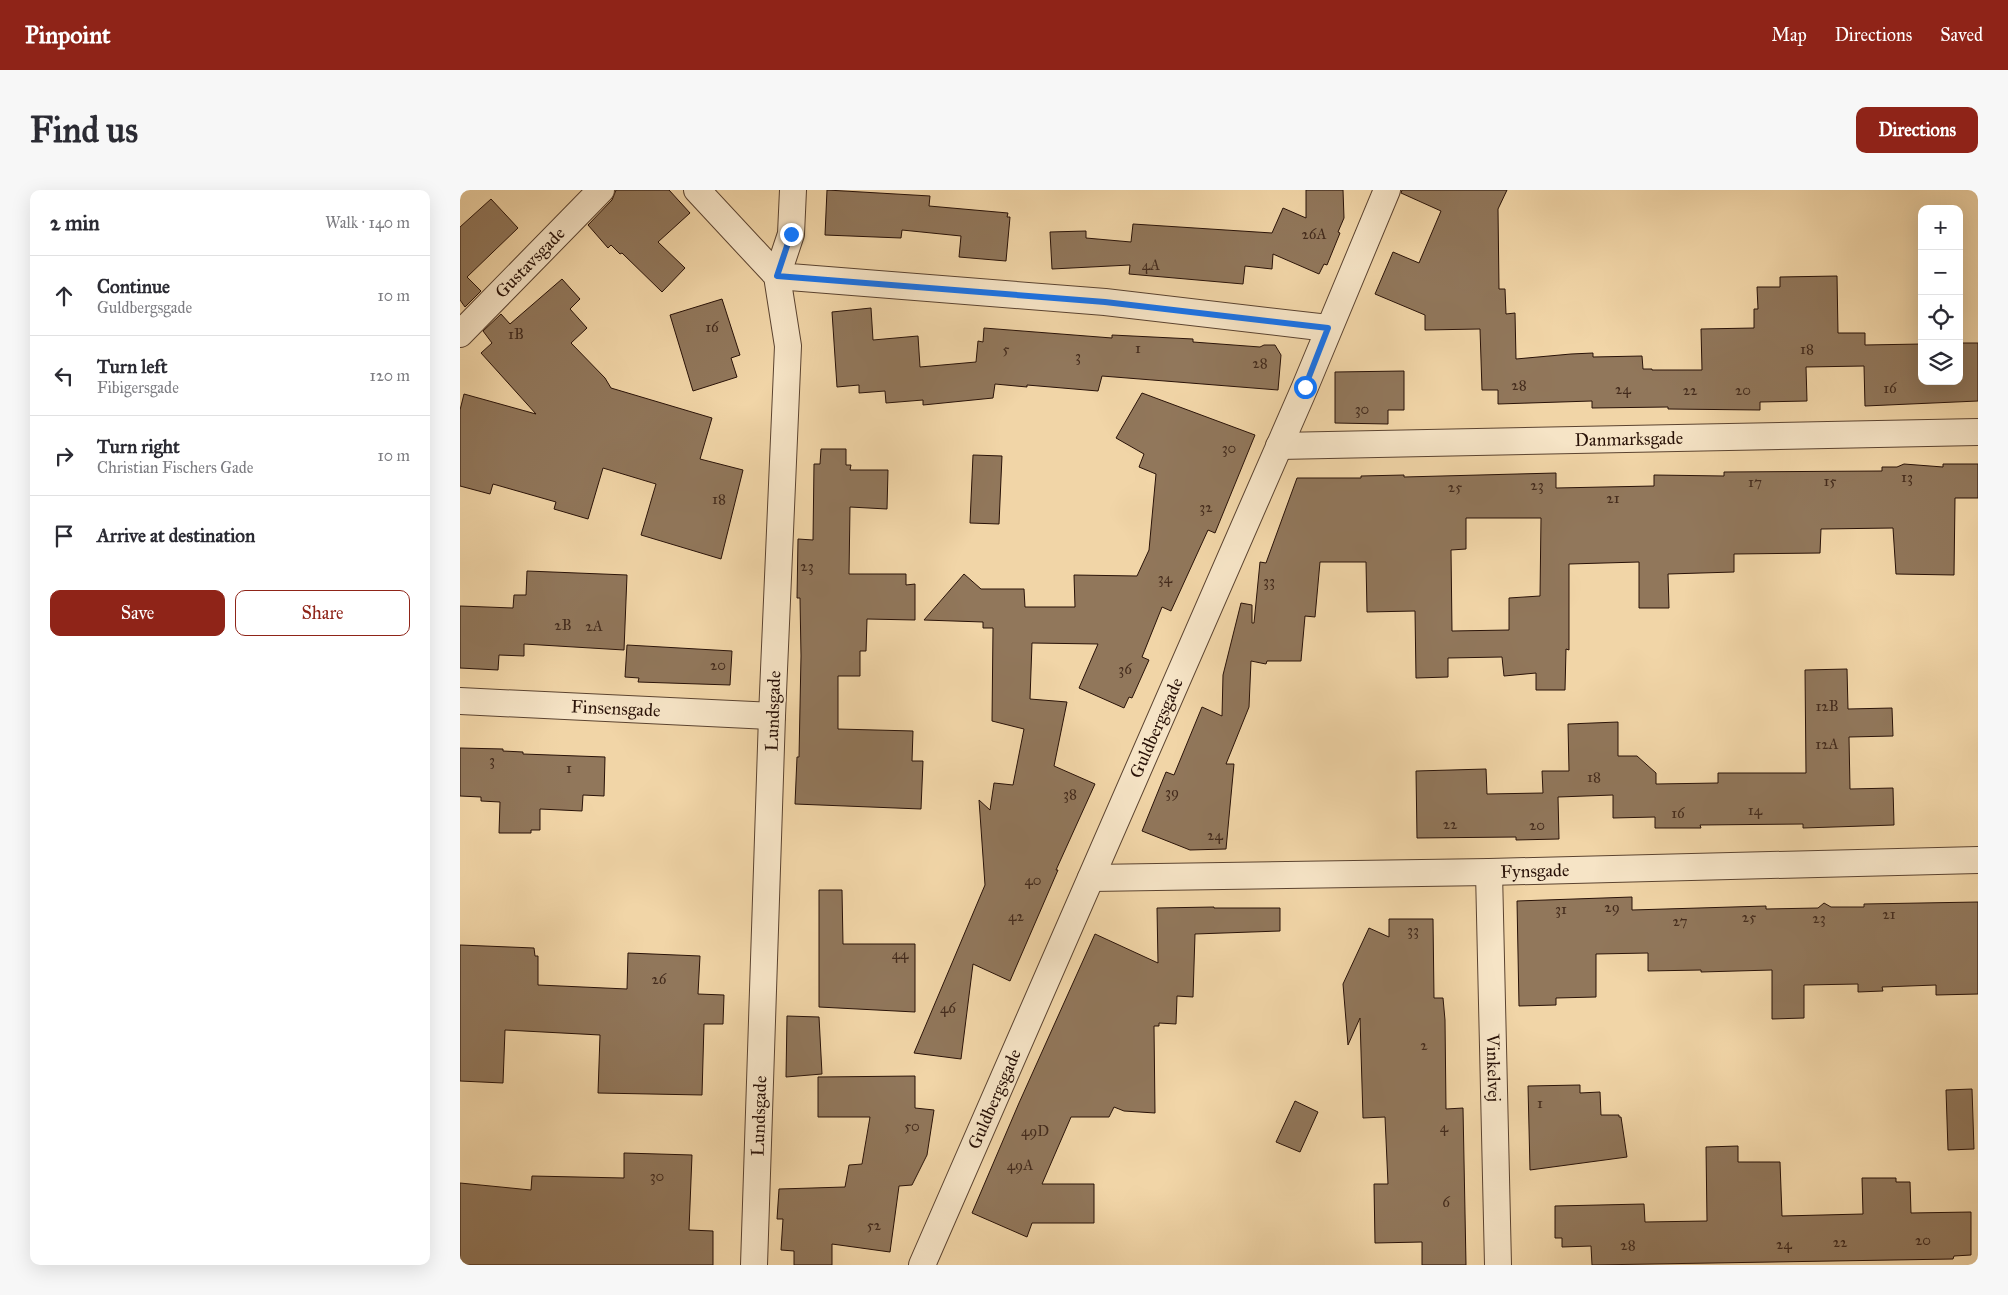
<!DOCTYPE html>
<meta charset="utf-8">
<style>
body{margin:0;font-family:"IM FELL Great Primer",serif;background:#f7f7f7;color:#2b2b33}
.controls{position:absolute;right:15px;top:15px;display:grid;overflow:hidden;border-radius:10px;box-shadow:0 5px 20px #0002}
.controls button{width:45px;height:45px;display:grid;place-items:center;padding:0;border:0;border-bottom:1px solid #e1e1e2;background:#fff;color:#2b2b33;font:25px sans-serif}
.stop{position:absolute;width:15px;height:15px;margin:-11px;border:4px solid #1a73e8;border-radius:50%;background:#fff}
.stop.end{background:#1a73e8;border-color:#fff;box-shadow:0 1px 5px #0008}
.list{margin:0;padding:0;list-style:none}
h2{display:flex;justify-content:space-between;align-items:center;height:65px;margin:0;padding:0 20px;font-size:21px}
h2 small{font-size:16px;font-weight:400;color:#7c7c81}
.list li{display:grid;grid-template-columns:32px 1fr auto;gap:15px;align-items:center;box-sizing:border-box;height:80px;padding:0 20px;border-top:1px solid #e1e1e2}
.list b{display:block;font-size:19px;white-space:nowrap}
.list p{margin:0;font-size:16px;white-space:nowrap;color:#7c7c81}
.list em{font-size:16px;font-style:normal;color:#7c7c81}
.actions{display:flex;gap:10px;padding:15px 20px}
.actions a{flex:1;padding:11px 0;border:1px solid #8f2418;border-radius:10px;text-align:center;font-size:18px;color:#8f2418}
.actions .main{background:#8f2418;color:#fff}
.icon{flex:none;width:28px;height:28px;fill:none;stroke:currentColor;stroke-width:2;stroke-linecap:round;stroke-linejoin:round}
.map{position:relative;flex:none;width:1518px;height:1075px;overflow:hidden;border-radius:10px}
header{display:flex;align-items:center;gap:30px;box-sizing:border-box;height:70px;padding:0 25px;background:#8f2418;color:#fff}
header strong{font-size:24px}
nav{display:flex;gap:28px;margin-inline-start:auto;font-size:18px}
.intro{display:flex;align-items:center;justify-content:space-between;box-sizing:border-box;height:120px;padding:0 30px}
h1{margin:0;font-size:35px}
.button{padding:12px 22px;border-radius:10px;background:#8f2418;color:#fff;font-size:18px;font-weight:700}
main{display:flex;gap:30px;padding:0 30px}
aside{flex:1;background:#fff;border-radius:10px;box-shadow:0 5px 20px #0002}
.map>svg:first-child{display:block}
.building{fill:#91775b;stroke:#291208;fill-rule:evenodd}
.lines{fill:none;stroke-linecap:round;stroke-linejoin:round}
.street-casing{stroke:#5b4330;stroke-width:28}
.street{stroke:#f6e4c6;stroke-width:26}
.route{stroke:#1a73e8;stroke-width:6}
.labels{text-anchor:middle;dominant-baseline:central;stroke-width:4;stroke-linejoin:round;paint-order:stroke}
.number-label{font-size:15px;fill:#432b1d}
.street-label{font-size:18px;fill:#291208;stroke:#f6e4c6}
</style>
<header>
<strong>Pinpoint</strong>
<nav><a>Map</a><a>Directions</a><a>Saved</a></nav>
</header>
<div class="intro"><h1>Find us</h1><a class="button">Directions</a></div>
<main>
<aside>
<h2>2 min<small>Walk · 140 m</small></h2>
<ul class="list">
<li><svg class="icon" aria-label="ahead" viewBox="0 0 24 24"><path d="M12 20V5M6 11l6-6 6 6"/></svg><div><b>Continue</b><p>Guldbergsgade</p></div><em>10 m</em></li>
<li><svg class="icon" aria-label="left" viewBox="0 0 24 24"><path d="M17 20v-9H6M10 6l-5 5 5 5"/></svg><div><b>Turn left</b><p>Fibigersgade</p></div><em>120 m</em></li>
<li><svg class="icon" aria-label="right" viewBox="0 0 24 24"><path d="M7 20v-9h11M14 6l5 5-5 5"/></svg><div><b>Turn right</b><p>Christian Fischers Gade</p></div><em>10 m</em></li>
<li><svg class="icon" aria-label="arrive" viewBox="0 0 24 24"><path d="M6 21V4h12l-3 4 3 4H6"/></svg><div><b>Arrive at destination</b></div></li>
</ul>
<div class="actions"><a class="main">Save</a><a>Share</a></div>
</aside>
<div class="map">
<svg width="1518" height="1075" viewBox="0 0 1518 1075">
<rect width="100%" height="100%" fill="#f1d5a7"/>
<filter id="stains"><feTurbulence type="fractalNoise" baseFrequency=".004" numOctaves="4"/><feColorMatrix values="0 0 0 0 .2 0 0 0 0 .09 0 0 0 0 .02 0 0 0 .5 -.17"/></filter>
<radialGradient id="worn" r=".72"><stop offset=".6" stop-color="#630" stop-opacity="0"/><stop offset="1" stop-color="#630" stop-opacity=".3"/></radialGradient>
<g class="building">
<polygon points="156,0 209,0 230,23 198,52 225,78 202,102 162,63 160,64 151,55 148,58 128,35 152,10"/>
<polygon points="367,0 470,6 469,16 548,23 547,27 550,27 546,71 499,67 501,46 442,40 441,48 365,45"/>
<polygon points="846,0 883,0 884,28 878,42 880,43 867,75 864,74 859,84 813,64 812,79 785,76 783,94 669,84 670,75 592,79 590,42 626,41 626,48 671,52 673,34 812,43 823,18 846,28"/>
<polygon points="942,0 1047,0 1038,19 1039,99 1045,99 1046,124 1055,123 1056,169 1111,164 1133,163 1133,167 1182,166 1183,179 1192,179 1192,180 1242,180 1241,139 1294,138 1294,119 1298,119 1297,97 1320,97 1320,87 1377,86 1378,143 1405,143 1405,155 1462,154 1462,191 1499,191 1499,153 1518,153 1518,211 1405,216 1404,176 1346,177 1347,211 1300,212 1300,220 1208,219 1208,217 1132,218 1132,211 1038,214 1038,200 1022,200 1020,139 965,140 965,125 915,104 933,62 959,73 981,21 941,3"/>
<polygon points="31,9 58,38 7,87 21,101 5,117 0,110 0,37"/>
<polygon points="102,89 120,109 110,119 127,138 111,153 145,188 151,198 252,228 240,269 283,280 261,369 181,345 196,294 143,278 128,329 94,319 96,312 33,294 30,304 0,296 0,220 4,204 76,224 21,163 32,153 23,141 41,124 50,134"/>
<polygon points="262,109 280,165 271,168 277,187 233,201 210,125"/>
<polygon points="411,118 413,150 458,146 460,177 516,172 518,151 523,152 524,138 652,148 652,145 733,149 733,152 800,157 804,155 815,155 821,165 818,200 642,186 638,201 567,195 567,197 535,194 533,208 463,215 463,210 426,213 425,201 399,203 399,195 377,197 372,122"/>
<polygon points="944,181 944,220 928,220 928,234 875,233 875,182"/>
<polygon points="682,203 795,245 755,343 748,340 711,421 702,417 682,467 689,470 672,508 669,507 664,518 619,498 638,454 572,453 570,509 607,512 594,576 635,594 596,680 598,680 550,791 513,774 501,869 454,863 525,695 519,610 530,620 534,593 553,595 564,539 532,531 533,438 523,438 523,432 464,430 504,384 521,399 564,399 565,417 615,417 614,385 677,386 689,360 696,284 679,277 684,264 656,248"/>
<polygon points="361,259 386,259 386,275 391,275 390,280 428,280 427,319 390,317 389,384 446,384 446,395 455,394 455,430 407,429 406,461 400,461 400,486 378,486 378,539 453,541 452,571 463,571 461,619 335,614 337,567 339,567 341,466 340,408 337,408 338,349 353,350 354,274 360,274"/>
<polygon points="513,265 542,266 539,334 510,333"/>
<path d="M1444 274 1483 277V274H1518V308H1495L1494 385 1436 384 1433 338 1361 339 1360 363 1274 364V382L1208 384 1209 418H1179V372L1109 374V460L1106 459 1105 500H1076V483L1044 486 1042 467 988 468V487L956 488 955 421 907 422 906 372H860L855 427 845 426 841 471H807L806 474 791 471 789 517 766 574H774L766 659 730 660 682 641 706 582 714 585 742 517 762 526 763 485 781 413 792 415V433H794L800 372 806 373 837 288H901V286L944 285V287L1096 283V298L1194 296V285L1264 286V282L1422 281V277H1437ZM1006 328H1081L1080 406 1049 408V440L992 441 991 360 1006 359Z"/>
<polygon points="67,381 167,385 164,460 64,454 64,466 39,465 38,480 0,478 0,416 53,418 54,405 66,405"/>
<polygon points="167,455 272,461 270,495 178,492 179,488 165,487"/>
<polygon points="1387,479 1388,519 1432,518 1433,546 1389,547 1390,599 1433,598 1434,635 1343,638 1343,634 1240,635 1241,638 1195,638 1195,627 1153,628 1153,605 1098,607 1099,649 1056,650 1056,647 957,648 956,581 1026,579 1027,604 1083,603 1082,581 1109,581 1108,534 1158,532 1158,566 1177,566 1196,583 1196,594 1258,593 1258,583 1346,583 1345,480"/>
<polygon points="0,558 43,559 43,561 63,562 63,564 145,567 144,606 123,605 122,621 80,619 80,640 71,640 71,643 39,643 40,612 21,611 21,607 0,606"/>
<polygon points="359,700 382,700 383,754 455,754 455,822 359,817"/>
<polygon points="1172,707 1172,720 1306,716 1306,719 1358,718 1364,713 1371,717 1404,717 1404,714 1518,712 1518,804 1476,805 1476,795 1422,797 1423,801 1398,802 1398,794 1344,795 1344,828 1312,829 1312,780 1241,782 1241,780 1188,781 1188,763 1136,764 1136,807 1096,808 1096,815 1059,816 1057,711"/>
<polygon points="754,717 754,718 820,718 820,741 735,744 733,807 717,806 716,834 699,833 699,836 694,836 695,923 664,921 654,917 649,927 611,927 582,994 634,994 634,1033 572,1033 567,1047 512,1023 559,913 635,744 698,773 697,718"/>
<polygon points="929,729 973,729 974,808 983,808 985,830 986,919 1003,918 1006,1075 962,1075 962,1052 915,1053 914,994 928,994 925,927 903,928 900,828 888,855 883,794 909,738 929,747"/>
<polygon points="0,755 74,758 75,766 78,766 78,795 167,799 168,763 240,766 238,804 264,805 263,834 244,834 242,905 138,903 140,845 45,840 43,893 0,891"/>
<polygon points="327,826 359,827 362,884 326,887"/>
<polygon points="455,886 455,918 474,920 467,965 452,995 439,996 430,1062 372,1054 372,1075 334,1075 334,1061 321,1060 323,1029 317,1029 319,999 385,997 389,975 402,974 410,927 358,927 358,887"/>
<polygon points="1120,895 1120,903 1140,902 1141,925 1159,925 1159,927 1161,927 1167,967 1070,980 1068,896"/>
<polygon points="1512,899 1514,959 1488,960 1486,900"/>
<polygon points="835,911 858,922 840,962 816,952"/>
<polygon points="1278,956 1278,972 1320,972 1322,1026 1403,1024 1402,988 1436,988 1436,992 1450,992 1451,1023 1511,1022 1511,1065 1494,1066 1493,1069 1132,1075 1131,1056 1102,1057 1102,1048 1095,1048 1095,1016 1184,1014 1185,1032 1247,1031 1246,957"/>
<polygon points="164,963 232,965 229,1040 253,1041 253,1075 0,1075 0,993 71,1000 72,986 164,988"/>
</g>
<g class="lines">
<g class="street-casing">
<g id="street">
<polyline points="237,0 317,86 328,156 312,526 294,1075"/>
<polyline points="333,0 331,44 317,86 645,112 868,138"/>
<path id="s1" d="M0 144 141 0"/>
<path id="s2" d="M819 256 1518 242"/>
<path id="s3" d="M0 511 312 526"/>
<path id="s4" d="M1029 682 1038 1075"/>
<path id="s5" d="M631 688 1029 682 1518 670"/>
<path id="s6" d="M462 1075 845 197 927 0"/>
</g>
</g>
<use href="#street" class="street"/>
</g>
<g class="lines">
<polyline class="route" points="331,44 317,86 645,112 868,138 845,197"/>
</g>
<g class="labels">
<g class="number-label">
<text x="854" y="44">26A</text>
<text x="691" y="75">4A</text>
<text x="252" y="137">16</text>
<text x="56" y="144">1B</text>
<text x="678" y="158">1</text>
<text x="546" y="159">5</text>
<text x="1347" y="159">18</text>
<text x="618" y="166">3</text>
<text x="800" y="173">28</text>
<text x="1059" y="195">28</text>
<text x="1430" y="198">16</text>
<text x="1163" y="199">24</text>
<text x="1230" y="200">22</text>
<text x="1283" y="200">20</text>
<text x="902" y="219">30</text>
<text x="769" y="258">30</text>
<text x="1447" y="287">13</text>
<text x="1370" y="291">15</text>
<text x="1295" y="292">17</text>
<text x="1077" y="295">23</text>
<text x="995" y="297">25</text>
<text x="1153" y="308">21</text>
<text x="259" y="309">18</text>
<text x="746" y="317">32</text>
<text x="347" y="376">23</text>
<text x="705" y="388">34</text>
<text x="809" y="391">33</text>
<text x="103" y="435">2B</text>
<text x="134" y="436">2A</text>
<text x="258" y="475">20</text>
<text x="665" y="479">36</text>
<text x="1367" y="516">12B</text>
<text x="1367" y="554">12A</text>
<text x="32" y="570">3</text>
<text x="109" y="578">1</text>
<text x="1134" y="587">18</text>
<text x="712" y="602">39</text>
<text x="610" y="604">38</text>
<text x="1295" y="620">14</text>
<text x="1218" y="623">16</text>
<text x="990" y="634">22</text>
<text x="1077" y="635">20</text>
<text x="755" y="645">24</text>
<text x="573" y="690">40</text>
<text x="1152" y="717">29</text>
<text x="1101" y="719">31</text>
<text x="1429" y="724">21</text>
<text x="556" y="726">42</text>
<text x="1289" y="727">25</text>
<text x="1359" y="728">23</text>
<text x="1220" y="731">27</text>
<text x="953" y="740">33</text>
<text x="440" y="764">44</text>
<text x="199" y="789">26</text>
<text x="488" y="818">46</text>
<text x="964" y="855">2</text>
<text x="1080" y="913">1</text>
<text x="452" y="936">50</text>
<text x="984" y="937">4</text>
<text x="575" y="941">49D</text>
<text x="560" y="975">49A</text>
<text x="197" y="986">30</text>
<text x="986" y="1012">6</text>
<text x="414" y="1035">52</text>
<text x="1463" y="1050">20</text>
<text x="1380" y="1052">22</text>
<text x="1324" y="1054">24</text>
<text x="1168" y="1055">28</text>
</g>
<g class="street-label">
<text stroke="none"><textPath href="#s1" startOffset="100">Gustavsgade</textPath></text>
<text stroke="none"><textPath href="#s2" startOffset="350">Danmarksgade</textPath></text>
<text stroke="none"><textPath href="#s3" startOffset="156">Finsensgade</textPath></text>
<text transform="translate(313 521) rotate(-88)">Lundsgade</text>
<text stroke="none"><textPath href="#s6" startOffset="586">Guldbergsgade</textPath></text>
<text stroke="none"><textPath href="#s5" startOffset="444">Fynsgade</textPath></text>
<text stroke="none"><textPath href="#s4" startOffset="196">Vinkelvej</textPath></text>
<text stroke="none"><textPath href="#s6" startOffset="181">Guldbergsgade</textPath></text>
<text transform="translate(299 926) rotate(-88)">Lundsgade</text>
</g>
</g>
<rect width="100%" height="100%" filter="url(#stains)"/>
<rect width="100%" height="100%" fill="url(#worn)"/>
</svg>
<div class="controls">
<button>+</button>
<button>−</button>
<button><svg class="icon" aria-label="locate" viewBox="0 0 24 24"><circle cx="12" cy="12" r="6"/><path d="M12 2v4M12 18v4M2 12h4M18 12h4"/></svg></button>
<button><svg class="icon" aria-label="layers" viewBox="0 0 24 24"><path d="M12 4l9 5-9 5-9-5zM3 14l9 5 9-5"/></svg></button>
</div>
<div class="stop" style="left:845px;top:197px"></div>
<div class="stop end" style="left:331px;top:44px"></div>
</div>
</main>
